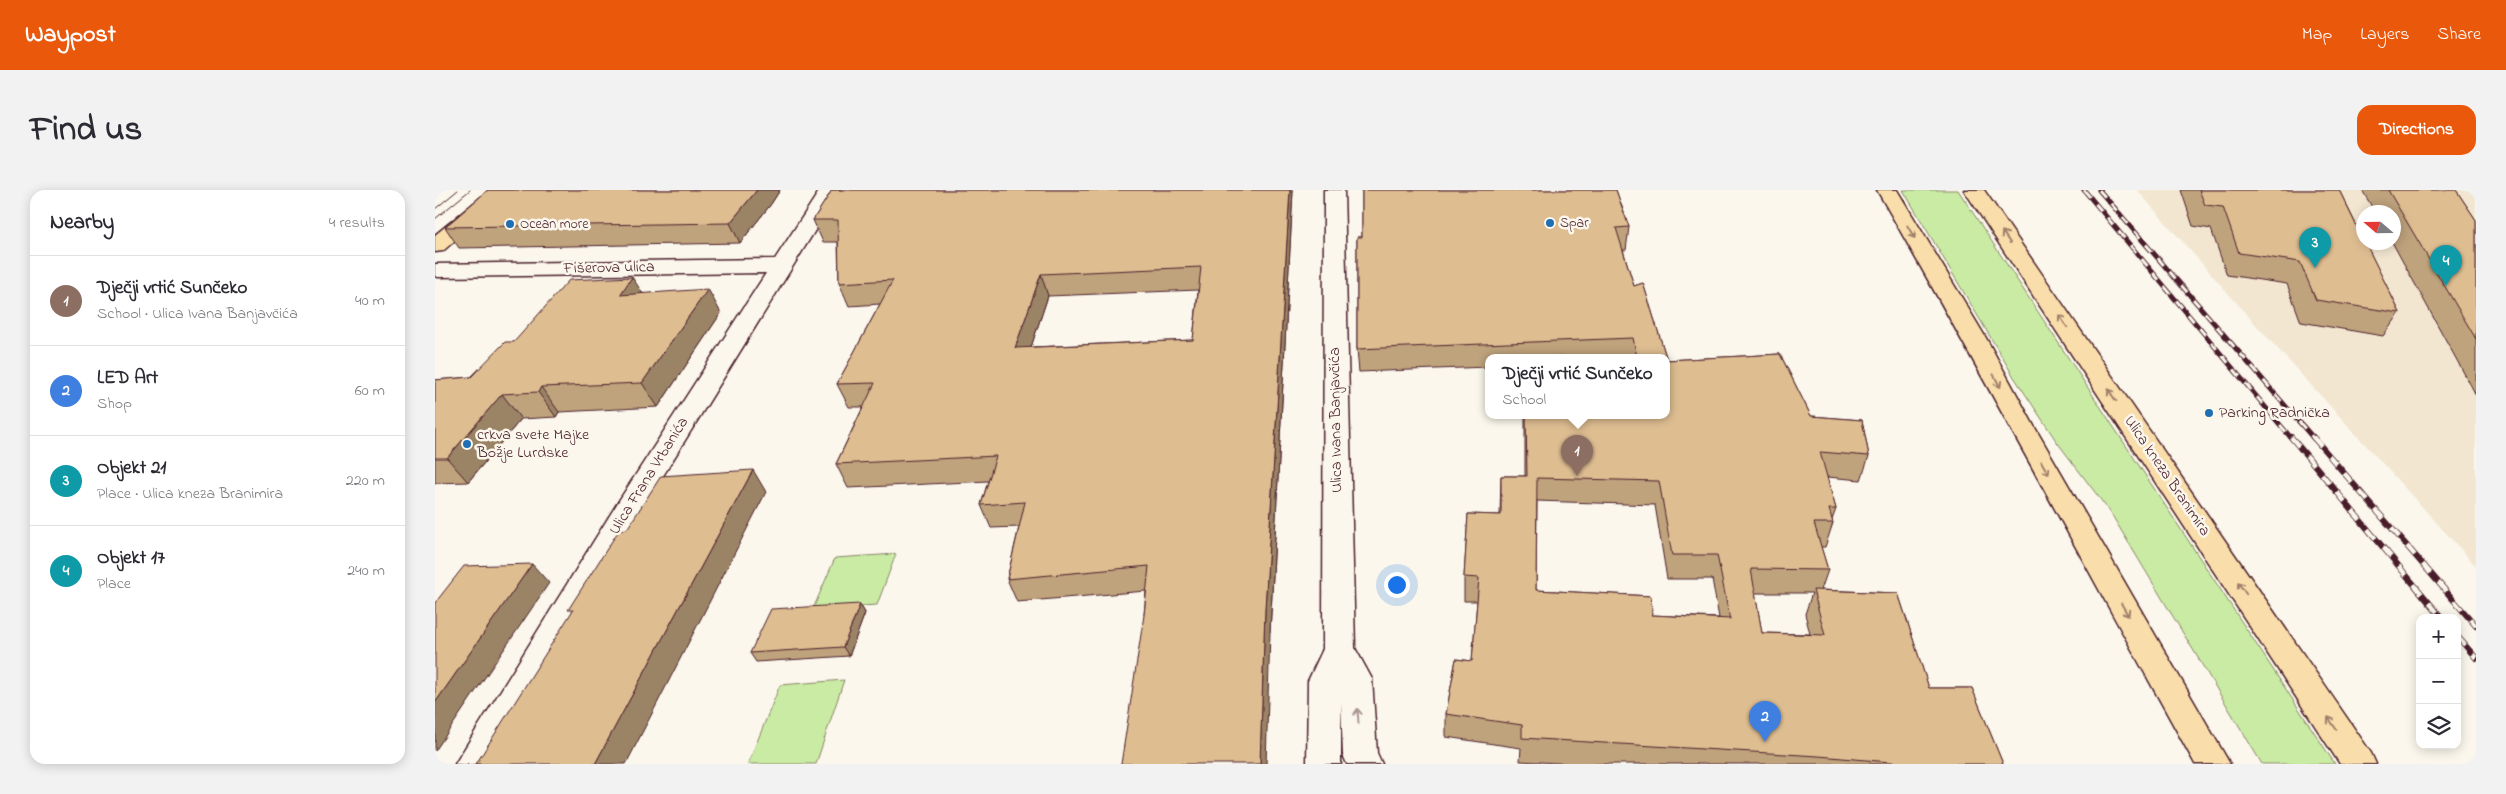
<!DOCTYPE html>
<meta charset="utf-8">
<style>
body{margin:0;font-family:"Indie Flower",sans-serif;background:#f2f2f3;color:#2b2b33}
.controls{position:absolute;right:15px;bottom:15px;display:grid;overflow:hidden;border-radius:10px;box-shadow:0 2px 12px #0003}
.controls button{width:45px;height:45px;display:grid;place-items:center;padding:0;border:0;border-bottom:1px solid #e1e1e2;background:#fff;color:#2b2b33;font:25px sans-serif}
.compass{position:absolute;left:1921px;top:15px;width:45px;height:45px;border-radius:50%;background:#fff;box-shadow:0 2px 12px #0003;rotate:290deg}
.you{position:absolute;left:961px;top:394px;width:18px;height:18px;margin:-12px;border:4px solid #fff;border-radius:50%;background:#1a73e8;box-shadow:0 0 0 8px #1a73e833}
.badge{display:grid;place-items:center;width:32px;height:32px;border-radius:50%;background:#ea580c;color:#fff;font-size:16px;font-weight:700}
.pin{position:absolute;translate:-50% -41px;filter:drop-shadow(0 1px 2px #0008)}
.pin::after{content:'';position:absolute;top:26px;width:18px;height:15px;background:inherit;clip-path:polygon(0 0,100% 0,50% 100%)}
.popup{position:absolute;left:1050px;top:164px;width:185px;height:65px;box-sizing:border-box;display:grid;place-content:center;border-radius:10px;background:#fff;filter:drop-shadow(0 1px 4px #0005);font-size:16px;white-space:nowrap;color:#7c7c81}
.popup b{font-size:19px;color:#2b2b33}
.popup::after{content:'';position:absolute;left:50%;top:100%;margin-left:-10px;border:10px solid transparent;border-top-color:#fff}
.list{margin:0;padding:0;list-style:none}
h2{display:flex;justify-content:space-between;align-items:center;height:65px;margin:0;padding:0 20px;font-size:21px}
h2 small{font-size:16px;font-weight:400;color:#7c7c81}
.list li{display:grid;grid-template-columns:32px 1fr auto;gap:15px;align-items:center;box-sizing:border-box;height:90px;padding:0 20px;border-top:1px solid #e1e1e2}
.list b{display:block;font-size:19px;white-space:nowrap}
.list p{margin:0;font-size:16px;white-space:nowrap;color:#7c7c81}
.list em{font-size:16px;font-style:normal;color:#7c7c81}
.icon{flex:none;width:28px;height:28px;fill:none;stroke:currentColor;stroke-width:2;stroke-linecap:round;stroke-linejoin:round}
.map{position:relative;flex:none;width:2041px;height:574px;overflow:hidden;border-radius:15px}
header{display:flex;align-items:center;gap:30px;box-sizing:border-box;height:70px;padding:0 25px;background:#ea580c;color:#fff}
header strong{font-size:24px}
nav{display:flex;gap:28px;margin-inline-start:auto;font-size:18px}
.intro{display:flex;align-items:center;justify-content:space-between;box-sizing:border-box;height:120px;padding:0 30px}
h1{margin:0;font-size:35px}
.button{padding:12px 22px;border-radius:15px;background:#ea580c;color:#fff;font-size:18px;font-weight:700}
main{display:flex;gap:30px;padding:0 30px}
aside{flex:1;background:#fff;border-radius:15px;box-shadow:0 2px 12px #0003}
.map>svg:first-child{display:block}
.built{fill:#f2e6d1;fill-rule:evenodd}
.green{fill:#c9eba4;stroke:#8a8568}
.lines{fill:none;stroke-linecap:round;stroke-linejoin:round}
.minor-casing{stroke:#4a1f2b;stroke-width:3}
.major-casing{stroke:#4a1f2b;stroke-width:3}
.minor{fill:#fbf7ec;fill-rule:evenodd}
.major{fill:#f9deab;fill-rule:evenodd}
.tram{stroke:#4a1f2b;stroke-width:1}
.rail-far1-casing{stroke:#4a1f2b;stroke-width:5}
.rail-casing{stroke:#4a1f2b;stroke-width:6}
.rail-far1{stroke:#fbf7ec;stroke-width:3;stroke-dasharray:9;stroke-linecap:butt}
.rail{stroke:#fbf7ec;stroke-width:4.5;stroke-dasharray:12;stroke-linecap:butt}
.wall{fill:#bfa37d;stroke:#4a1f2b;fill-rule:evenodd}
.shaded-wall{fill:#9b8466;stroke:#4a1f2b}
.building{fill:#debd91;stroke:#4a1f2b;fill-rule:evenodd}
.oneway{stroke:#a27e6b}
.oneway2{stroke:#ab9695}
.poi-dot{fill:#1f6fb2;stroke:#fbf7ec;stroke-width:2}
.labels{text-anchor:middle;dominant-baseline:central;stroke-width:5;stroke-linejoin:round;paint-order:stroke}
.far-poi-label{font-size:14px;fill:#4a1f2b;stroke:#fbf7ec;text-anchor:start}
.street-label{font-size:16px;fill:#4a1f2b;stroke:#fbf7ec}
.poi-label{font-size:16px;fill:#4a1f2b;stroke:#fbf7ec;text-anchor:start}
</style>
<header>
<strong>Waypost</strong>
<nav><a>Map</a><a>Layers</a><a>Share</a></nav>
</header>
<div class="intro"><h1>Find us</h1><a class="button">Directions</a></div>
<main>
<aside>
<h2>Nearby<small>4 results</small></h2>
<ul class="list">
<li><span class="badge" style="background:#8d6e63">1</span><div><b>Dječji vrtić Sunčeko</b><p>School · Ulica Ivana Banjavčića</p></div><em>40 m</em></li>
<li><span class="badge" style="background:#3f7fe0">2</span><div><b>LED Art</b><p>Shop</p></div><em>60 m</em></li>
<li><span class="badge" style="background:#0f9aa8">3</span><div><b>Objekt 21</b><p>Place · Ulica kneza Branimira</p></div><em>220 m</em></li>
<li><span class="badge" style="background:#0f9aa8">4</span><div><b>Objekt 17</b><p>Place</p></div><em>240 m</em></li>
</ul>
</aside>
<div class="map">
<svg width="2041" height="574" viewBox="0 0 2041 574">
<rect width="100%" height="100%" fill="#fbf7ec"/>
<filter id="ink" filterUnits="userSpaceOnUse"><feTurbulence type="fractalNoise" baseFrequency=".02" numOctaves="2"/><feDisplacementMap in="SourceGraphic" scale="10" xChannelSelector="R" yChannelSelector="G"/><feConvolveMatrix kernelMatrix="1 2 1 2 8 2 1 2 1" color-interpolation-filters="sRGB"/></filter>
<g filter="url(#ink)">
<path class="built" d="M1702 0H2041V376L1821 135ZM1928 22H1958V52H1928Z"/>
<g class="green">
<polygon points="1468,0 1523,0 1900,574 1827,574 1675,322 1622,252 1579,187"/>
<polygon points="461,364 442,415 378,419 400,368"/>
<polygon points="409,490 381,574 313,574 345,495"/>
</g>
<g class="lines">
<g class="minor-casing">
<g id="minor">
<polygon points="385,0 405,0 205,323 56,574 20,574 185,309 331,83 3,87 0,86 0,74 340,69"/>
<polygon points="889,0 909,0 920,458 937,489 942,563 947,574 912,574 908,565 906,513 906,574 872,574 873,491 888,459"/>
</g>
</g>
<g class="major-casing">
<g id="major">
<polygon points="55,0 77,0 8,61 0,62 0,45"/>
<path d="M1442 0H1462L1551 148 1599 236 1795 574H1760C1654 383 1551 190 1442 0Z"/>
<polygon points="1529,0 1549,0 1936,563 1941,574 1905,574"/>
</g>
</g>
<use href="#minor" class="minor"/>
<use href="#major" class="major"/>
<g class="tram">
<polyline points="0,19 23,0"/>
<polyline points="0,29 35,0"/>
</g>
<g class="rail-far1-casing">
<g id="rail-far1">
<polyline points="1649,0 1857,249"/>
<polyline points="1664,0 1879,249"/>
</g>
</g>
<g class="rail-casing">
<g id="rail">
<polyline points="1856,247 2007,428"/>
<polyline points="1878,247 2041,436"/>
<polyline points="2022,446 2041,468"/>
</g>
</g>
<use href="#rail-far1" class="rail-far1"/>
<use href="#rail" class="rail"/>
</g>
<g class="wall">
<polygon points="53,0 345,0 336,14 305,53 24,58 10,37"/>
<path d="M397 0H858L835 442 709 425 711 401 582 412 572 389 584 337 556 338 546 315 553 291 413 298 401 274 428 217H414L402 194 445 114 414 116 404 93 403 52H388L378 30ZM763 100 758 150 596 157 613 106Z"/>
<path d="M927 0H1181L1194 37 1191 60H1188L1199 96 1208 93 1232 170 1345 164 1376 226 1427 230 1434 266 1426 290 1392 287 1401 319 1397 330 1398 333 1390 357H1386L1393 380 1386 400 1463 403 1494 498H1537L1568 574H1142L1085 571 1086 558 1011 547V524L1021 469 1037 471 1042 411H1029V387L1033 324 1065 325 1066 286H1090V225H1231V167H1053V177L924 182 922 159V47H927ZM1102 311 1220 315 1232 389H1277L1284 428 1217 425 1216 406 1101 400ZM1320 403H1377L1370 424 1375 444 1327 443Z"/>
<polygon points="1746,0 1904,0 1965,123 1948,146 1866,132 1852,94 1792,85 1776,39 1758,36"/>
<polygon points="1927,0 2021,0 2041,30 2041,205 1957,52 1958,52 1958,22 1940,22"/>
<polygon points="207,103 286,123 223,217 124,222 121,227 86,229 33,292 0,293 0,190 36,187 79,152"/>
<polygon points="425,414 430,423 414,466 321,472 315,463"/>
</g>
<g class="shaded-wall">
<polygon points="322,0 345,0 336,14 305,53 295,33"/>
<polygon points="855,0 858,0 835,442 831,574 825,574 830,419"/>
<polygon points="606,84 613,106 588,181 580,158"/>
<polygon points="197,87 212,110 185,105"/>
<polygon points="273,99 286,123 223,217 207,193"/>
<polygon points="106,197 124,222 121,227 103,202"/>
<polygon points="67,204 86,229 33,292 12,268"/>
<polygon points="318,280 331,302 191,574 160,574"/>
<polygon points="97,374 114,393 0,561 0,513"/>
<polygon points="425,414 430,423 414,466 408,457"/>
</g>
<g class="building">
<polygon points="53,0 322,0 295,33 10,37"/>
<path d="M397 0H855L830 419 825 574H686L709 425 714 376 572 389 590 312 546 315 561 266 401 274 440 193 402 194 458 90 404 93 403 30H378ZM766 77 758 150 580 158 606 84Z"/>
<path d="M927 0H1181L1194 37 1181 38 1199 96 1208 93 1232 170 1345 164 1376 226 1427 230 1434 266 1385 262 1401 319H1394L1398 333H1379L1393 380 1316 379 1327 443 1390 445 1378 400 1463 403 1494 498H1537L1568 574H1480L1383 566 1087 548V535L1011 524 1021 469 1037 471 1044 388 1029 387 1033 324 1066 325V286H1092L1091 225H1231V167H1202L1198 148 922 159V47H927ZM1102 288 1224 291 1237 365H1282L1295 429 1217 425 1216 406 1101 400Z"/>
<polygon points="1764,0 1904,0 1928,49 1928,52 1930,52 1965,123 1881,110 1865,72 1804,63 1788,17 1770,15"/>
<polygon points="1953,0 2021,0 2041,30 2041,149"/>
<polygon points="197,87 185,105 273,99 207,193 106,197 103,202 67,204 12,268 0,268 0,190 36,187 70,152 79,152 134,90"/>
<polygon points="318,280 160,574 41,574 138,420 133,420 184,340 192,339 226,286"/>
<polygon points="97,374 0,513 0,413 29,376"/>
<polygon points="425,414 408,457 315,463 336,419"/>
</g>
<defs><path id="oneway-shaft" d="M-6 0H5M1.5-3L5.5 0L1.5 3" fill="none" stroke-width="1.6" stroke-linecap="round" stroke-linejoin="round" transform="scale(1.25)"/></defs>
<g class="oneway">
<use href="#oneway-shaft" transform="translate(1476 42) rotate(60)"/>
<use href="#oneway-shaft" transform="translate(1571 47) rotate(-124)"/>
<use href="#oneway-shaft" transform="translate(1628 131) rotate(-124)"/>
<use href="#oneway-shaft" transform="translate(1562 191) rotate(62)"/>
<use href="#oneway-shaft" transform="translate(1677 205) rotate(-124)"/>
<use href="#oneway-shaft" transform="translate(1610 278) rotate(60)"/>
<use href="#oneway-shaft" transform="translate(1807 398) rotate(-124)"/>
<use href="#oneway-shaft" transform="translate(1690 420) rotate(60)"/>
<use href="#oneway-shaft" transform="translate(1897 533) rotate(-124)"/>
</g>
<use class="oneway2" href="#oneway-shaft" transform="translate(923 526) rotate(-94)"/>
</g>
<g class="poi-dot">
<circle cx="1115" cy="33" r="5"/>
<circle cx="75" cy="34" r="5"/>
<circle cx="1774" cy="223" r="5"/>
<circle cx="32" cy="254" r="5"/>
</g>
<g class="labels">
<g class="far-poi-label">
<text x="1125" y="33">Spar</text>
<text x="85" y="34">Ocean more</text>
</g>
<g class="street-label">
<text transform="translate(174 78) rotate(-1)">Fišerova ulica</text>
<text transform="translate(901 230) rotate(-91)">Ulica Ivana Banjavčića</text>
<text transform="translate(214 286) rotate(-58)">Ulica Frana Vrbanića</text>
<text transform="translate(1732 286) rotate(56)">Ulica kneza Branimira</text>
</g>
<g class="poi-label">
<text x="1784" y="223">Parking Radnička</text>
<text x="42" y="245">crkva svete Majke<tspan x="42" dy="18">Božje Lurdske</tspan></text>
</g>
</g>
</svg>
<div class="controls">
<button>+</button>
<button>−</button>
<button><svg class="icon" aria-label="layers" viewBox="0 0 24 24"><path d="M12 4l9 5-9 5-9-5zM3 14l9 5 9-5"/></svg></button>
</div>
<svg class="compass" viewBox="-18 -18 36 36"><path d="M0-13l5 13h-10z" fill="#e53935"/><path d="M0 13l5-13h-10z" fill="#7c7c81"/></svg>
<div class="you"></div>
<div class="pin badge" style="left:1142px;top:286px;background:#8d6e63">1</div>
<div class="popup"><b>Dječji vrtić Sunčeko</b>School</div>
<div class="pin badge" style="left:1330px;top:552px;background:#3f7fe0">2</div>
<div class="pin badge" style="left:1880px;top:78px;background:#0f9aa8">3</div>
<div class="pin badge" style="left:2011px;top:96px;background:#0f9aa8">4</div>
</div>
</main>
